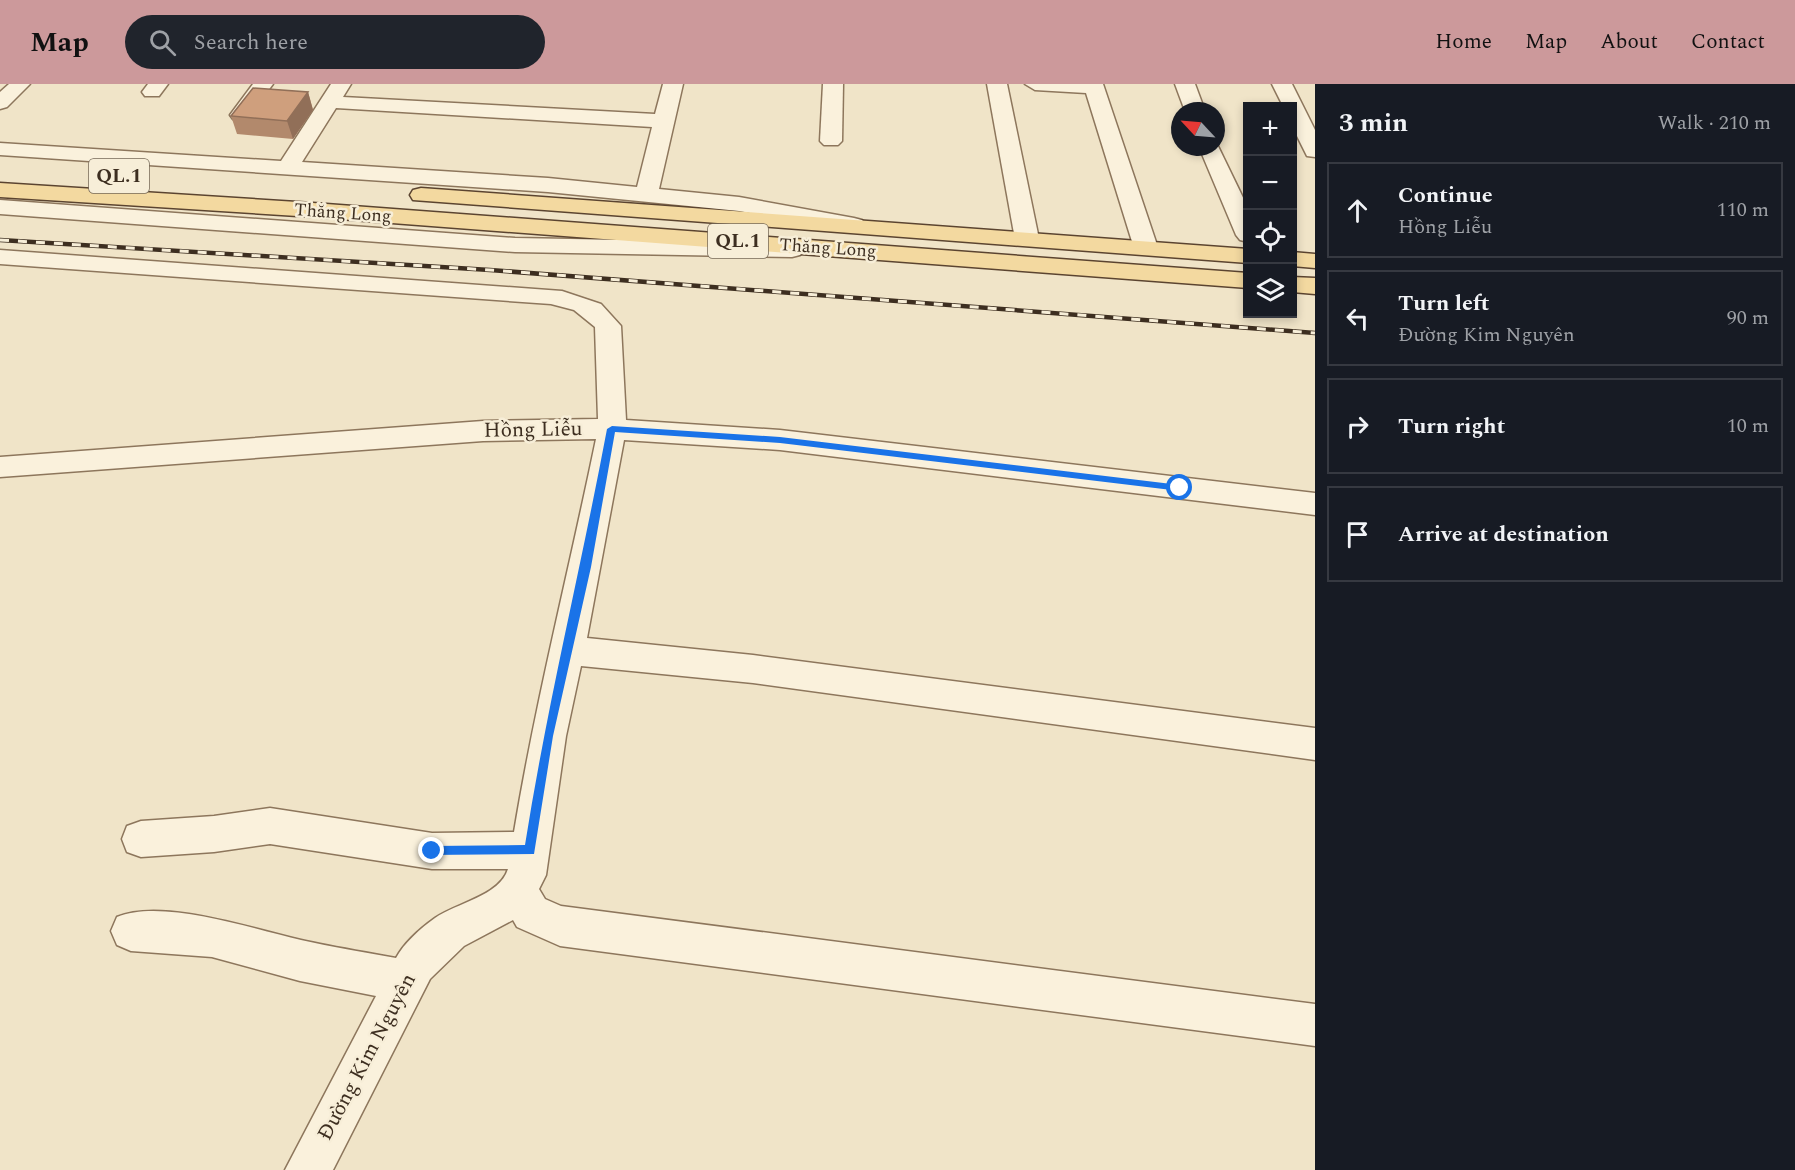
<!DOCTYPE html>
<meta charset="utf-8">
<style>
body{margin:0;font-family:Spectral,serif;background:#20242c;color:#f1f3f6}
.controls{position:absolute;right:18px;top:18px;display:grid;overflow:hidden;border-radius:0px;box-shadow:0 3px 9px #0003}
.controls button{width:54px;height:54px;display:grid;place-items:center;padding:0;border:0;border-bottom:2px solid #363941;background:#171b24;color:#f1f3f6;font:30px sans-serif}
.compass{position:absolute;left:1171px;top:18px;width:54px;height:54px;border-radius:50%;background:#171b24;box-shadow:0 3px 9px #0003;rotate:296deg}
.stop{position:absolute;width:18px;height:18px;margin:-14px;border:4px solid #1a73e8;border-radius:50%;background:#fff}
.stop.end{background:#1a73e8;border-color:#fff;box-shadow:0 2px 6px #0008}
.list{margin:0;padding:0;list-style:none}
h2{display:flex;justify-content:space-between;align-items:center;height:78px;margin:0;padding:0 24px;font-size:26px}
h2 small{font-size:20px;font-weight:400;color:#9ea1a6}
.list li{display:grid;grid-template-columns:39px 1fr auto;gap:18px;align-items:center;box-sizing:border-box;height:96px;margin:0 12px 12px;padding:0 12px;border:2px solid #363941;border-radius:0px}
.list b{display:block;font-size:22px;white-space:nowrap}
.list p{margin:0;font-size:20px;white-space:nowrap;color:#9ea1a6}
.list em{font-size:20px;font-style:normal;color:#9ea1a6}
.icon{flex:none;width:33px;height:33px;fill:none;stroke:currentColor;stroke-width:2;stroke-linecap:round;stroke-linejoin:round}
.map{position:relative;flex:none;width:1315px;height:1086px;overflow:hidden}
header{display:flex;align-items:center;gap:36px;box-sizing:border-box;height:84px;padding:0 30px;background:#cc999b;color:#111}
header strong{font-size:28px}
nav{display:flex;gap:33px;margin-inline-start:auto;font-size:21px}
.search{width:420px;height:54px;background:#20242c;display:flex;align-items:center;gap:15px;box-sizing:border-box;padding:0 21px;border-radius:33px;color:#9ea1a6;font-size:22px}
main{display:flex}
aside{flex:1;background:#171b24}
.map>svg:first-child{display:block}
.lines{fill:none;stroke-linecap:round;stroke-linejoin:round}
.minor-casing{stroke:#8d765c;stroke-width:3}
.major-casing{stroke:#5b4430;stroke-width:3}
.minor{fill:#faf1dc;fill-rule:evenodd}
.major{fill:#f3d9a0;fill-rule:evenodd}
.rail-casing{stroke:#3d2e20;stroke-width:4.5}
.rail{stroke:#f7eed8;stroke-width:3;stroke-dasharray:9;stroke-linecap:butt}
.wall{fill:#b2896c}
.shaded-wall{fill:#916f58}
.building{fill:#cf9f7d;stroke:#916f58;stroke-width:1.5}
.route{fill:#1a73e8}
.labels{text-anchor:middle;dominant-baseline:central;stroke-width:5;stroke-linejoin:round;paint-order:stroke}
.far-street-label{font-size:18px;fill:#3d2e20;stroke:#f7eed8}
.shield{fill:#f7eed8;stroke:#756857;stroke-width:1.5}
.shield-label{font-size:20px;font-weight:bold;fill:#3d2e20}
.street-label{font-size:21px;fill:#3d2e20;stroke:#f7eed8}
</style>
<header>
<strong>Map</strong>
<div class="search"><svg class="icon" aria-label="search" viewBox="0 0 24 24"><circle cx="10" cy="10" r="6"/><path d="M15 15l6 6"/></svg>Search here</div>
<nav><a>Home</a><a>Map</a><a>About</a><a>Contact</a></nav>
</header>
<main>
<div class="map">
<svg width="1315" height="1086" viewBox="0 0 1315 1086">
<rect width="100%" height="100%" fill="#f0e4c8"/>
<g class="lines">
<g class="minor-casing">
<g id="minor">
<polygon points="9,0 30,0 7,23 0,25 0,8"/>
<polygon points="148,0 168,0 159,12 145,12 142,8"/>
<polygon points="253,0 273,0 247,35 233,35 230,31"/>
<path d="M331 0H351L343 13 655 30 663 0H683L659 105 739 113 854 134 862 136 866 141 862 146 854 148 739 127 548 108 0 71V59L281 77ZM336 24 652 43 637 103 548 94 302 78Z"/>
<polygon points="823,0 843,0 842,57 838,61 824,61 820,57"/>
<polygon points="987,0 1007,0 1039,155 1035,160 1019,160 1015,155"/>
<polygon points="1025,0 1103,0 1158,164 1154,169 1138,169 1134,164 1086,9 1035,6"/>
<polygon points="1175,0 1195,0 1205,27 1185,27"/>
<polygon points="1272,0 1292,0 1315,46 1315,73 1307,72 1292,42 1292,22 1283,22"/>
<polygon points="1216,58 1248,124 1248,158 1240,156 1236,151 1199,63 1216,63"/>
<polygon points="0,116 515,154 792,159 800,161 804,166 800,171 792,173 515,168 0,130"/>
<path d="M0 166 562 207 601 220 621 242 626 336 780 346 1315 409V431L780 366 624 356 587 554 753 571 1315 644V676L753 599 581 582 566 652 546 791 539 805 545 815 561 822 1315 920V962L560 862 517 843 513 836 464 862 430 895 333 1086H285L376 912 300 897 212 873 131 867 117 861 111 847 117 833C162 814 253 845 301 856 332 863 364 868 396 874 404 859 421 844 435 834 456 819 500 812 508 785H432L270 760 214 768 141 773 127 768 122 755 127 742 141 737 214 732 270 724 432 749 514 748C536 615 569 487 596 355L483 357 0 393V373L483 337 598 335 595 243 574 226 551 220 0 180Z"/>
</g>
</g>
<g class="major-casing">
<g id="major">
<polygon points="0,99 313,119 1248,189 1248,204 313,133 0,113"/>
<polygon points="421,104 1248,165 1248,179 413,116 410,111 413,106"/>
<polygon points="1292,168 1315,170 1315,184 1292,182"/>
<polygon points="1292,193 1315,194 1315,210 1292,208"/>
</g>
</g>
<use href="#minor" class="minor"/>
<use href="#major" class="major"/>
<g class="rail-casing">
<polyline id="rail" points="0,156 490,186 1315,249"/>
</g>
<use href="#rail" class="rail"/>
</g>
<polygon class="wall" points="308,8 313,26 293,55 237,50 231,32"/>
<polygon class="shaded-wall" points="308,8 313,26 293,55 287,37"/>
<polygon class="building" points="253,4 308,8 287,37 231,32"/>
<path class="route" d="M612 342 780 353 1180 401 1185 404 1180 407 780 359 615 348 591 483 553 652 534 770 428 771 426 767 432 762 525 761C547 621 581 484 607 345Z"/>
<g class="labels">
<g class="far-street-label">
<text transform="translate(343 129) rotate(4)">Thăng Long</text>
<text transform="translate(828 164) rotate(4)">Thăng Long</text>
</g>
<g class="shield">
<rect x="89" y="75" width="60" height="34" rx="4.5"/>
<rect x="708" y="140" width="60" height="34" rx="4.5"/>
</g>
<g class="shield-label">
<text x="119" y="92">QL.1</text>
<text x="738" y="157">QL.1</text>
</g>
<g class="street-label">
<text transform="translate(533 346) rotate(-1)">Hồng Liễu</text>
<text transform="translate(367 973) rotate(-62)">Đường Kim Nguyên</text>
</g>
</g>
</svg>
<div class="controls">
<button>+</button>
<button>−</button>
<button><svg class="icon" aria-label="locate" viewBox="0 0 24 24"><circle cx="12" cy="12" r="6"/><path d="M12 2v4M12 18v4M2 12h4M18 12h4"/></svg></button>
<button><svg class="icon" aria-label="layers" viewBox="0 0 24 24"><path d="M12 4l9 5-9 5-9-5zM3 14l9 5 9-5"/></svg></button>
</div>
<svg class="compass" viewBox="-18 -18 36 36"><path d="M0-13l5 13h-10z" fill="#e53935"/><path d="M0 13l5-13h-10z" fill="#9ea1a6"/></svg>
<div class="stop" style="left:1180px;top:404px"></div>
<div class="stop end" style="left:432px;top:767px"></div>
</div>
<aside>
<h2>3 min<small>Walk · 210 m</small></h2>
<ul class="list">
<li><svg class="icon" aria-label="ahead" viewBox="0 0 24 24"><path d="M12 20V5M6 11l6-6 6 6"/></svg><div><b>Continue</b><p>Hồng Liễu</p></div><em>110 m</em></li>
<li><svg class="icon" aria-label="left" viewBox="0 0 24 24"><path d="M17 20v-9H6M10 6l-5 5 5 5"/></svg><div><b>Turn left</b><p>Đường Kim Nguyên</p></div><em>90 m</em></li>
<li><svg class="icon" aria-label="right" viewBox="0 0 24 24"><path d="M7 20v-9h11M14 6l5 5-5 5"/></svg><div><b>Turn right</b></div><em>10 m</em></li>
<li><svg class="icon" aria-label="arrive" viewBox="0 0 24 24"><path d="M6 21V4h12l-3 4 3 4H6"/></svg><div><b>Arrive at destination</b></div></li>
</ul>
</aside>
</main>
